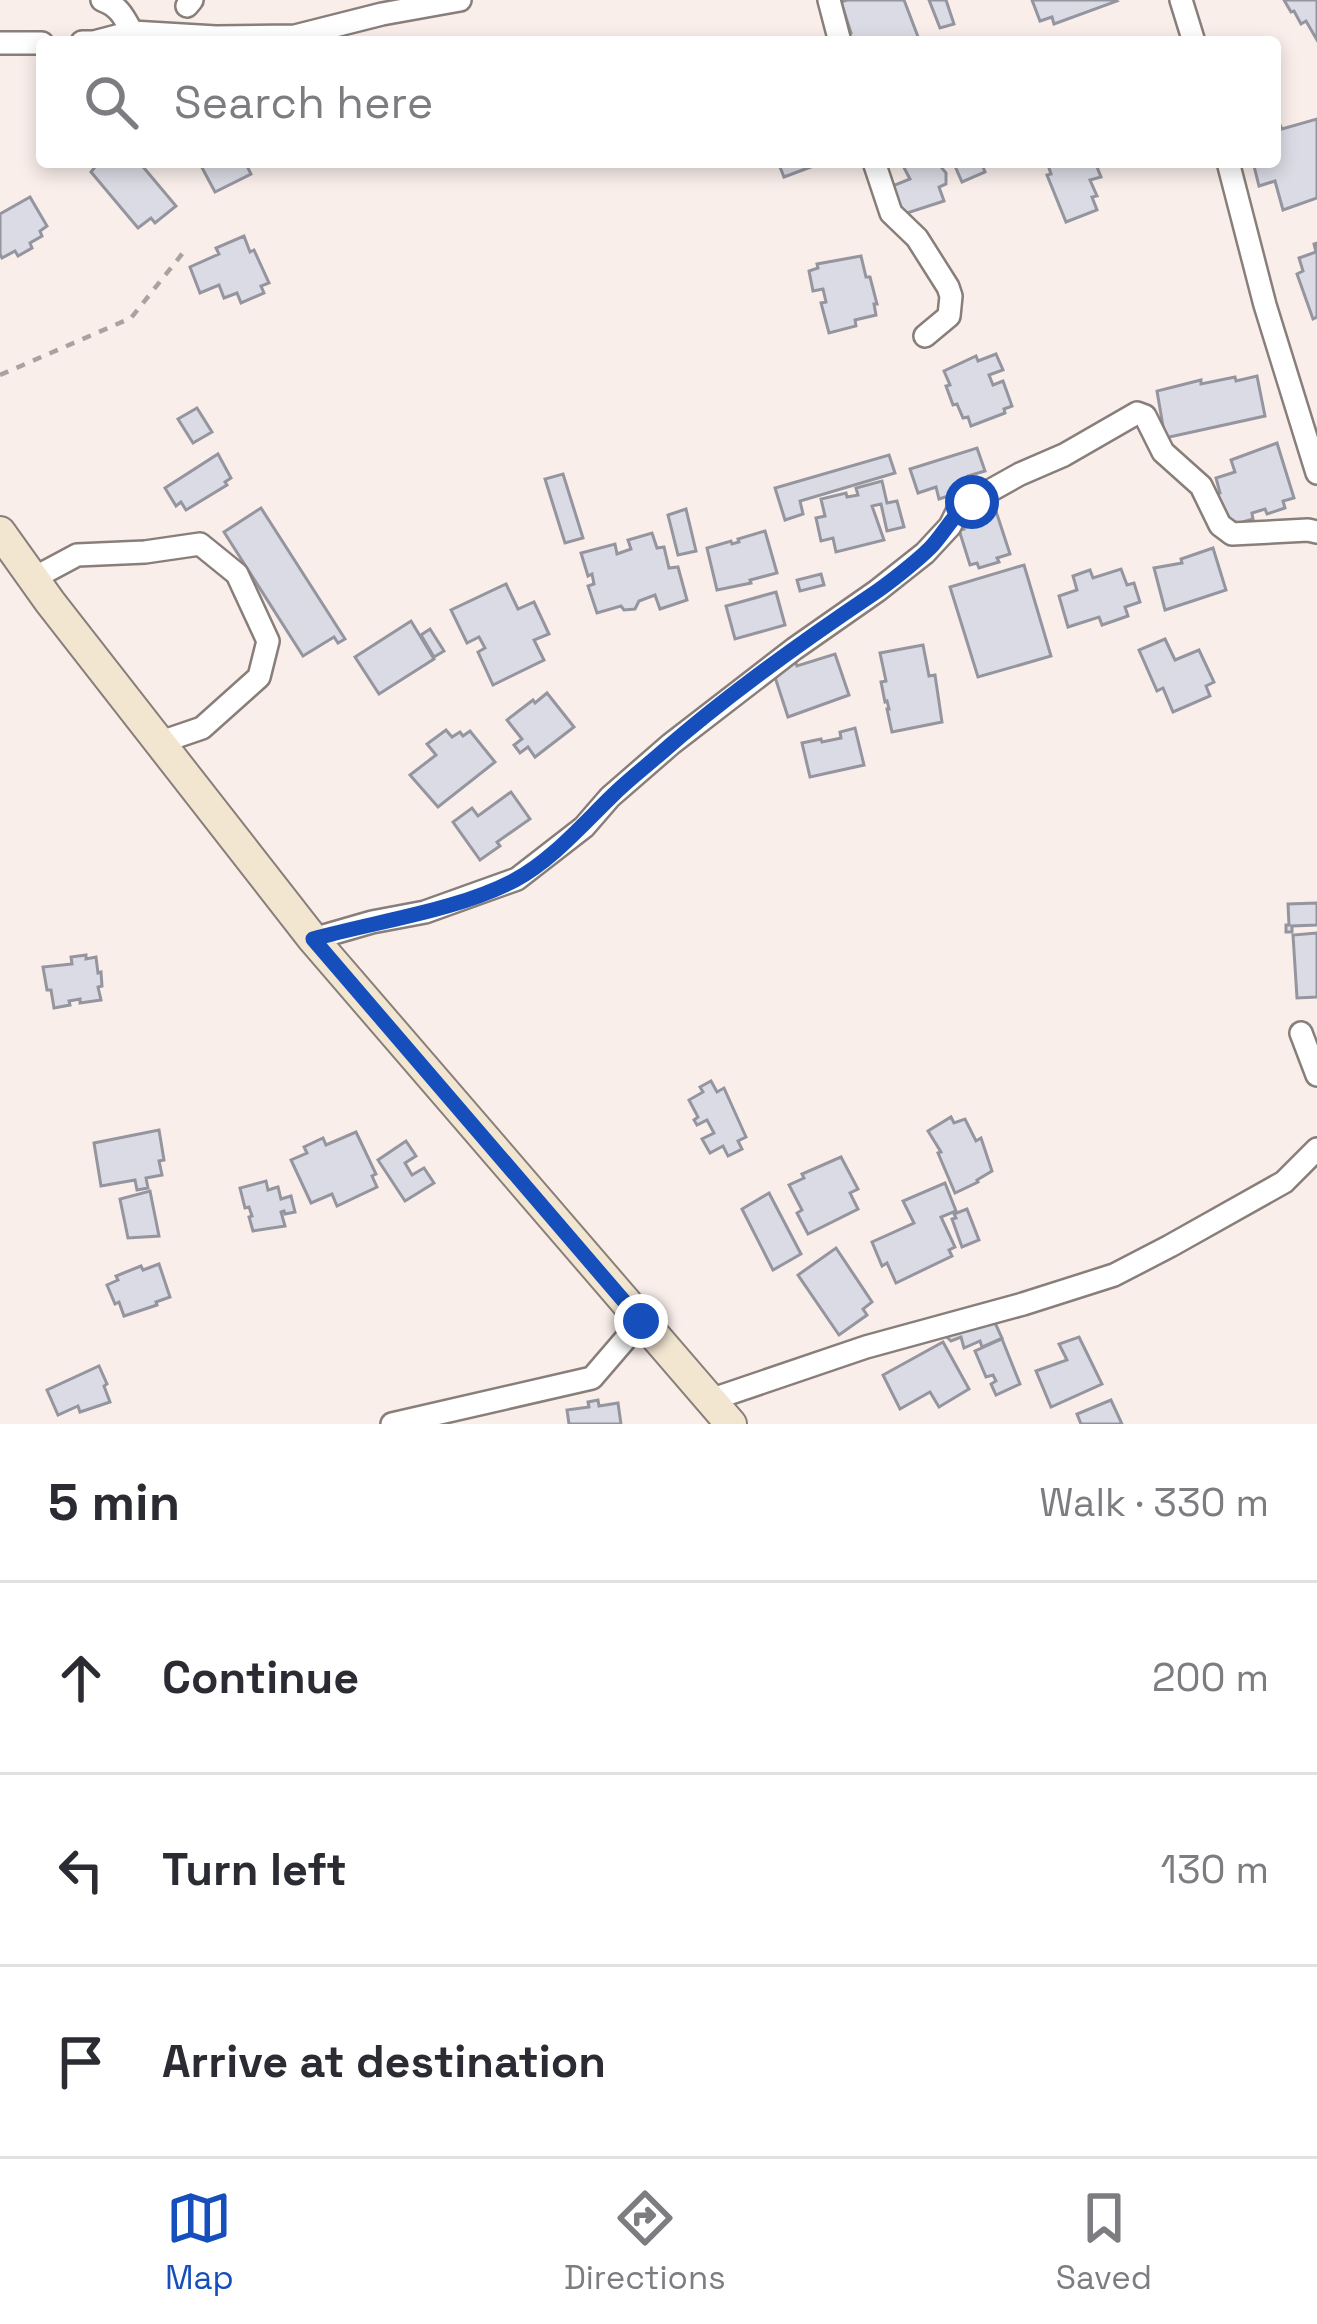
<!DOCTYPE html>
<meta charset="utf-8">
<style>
body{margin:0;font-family:"Space Grotesk",sans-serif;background:#f2f2f3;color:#2b2b33}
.stop{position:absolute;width:36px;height:36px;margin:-27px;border:9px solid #164fbb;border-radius:50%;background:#fff}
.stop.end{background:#164fbb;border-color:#fff;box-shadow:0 3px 12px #0008}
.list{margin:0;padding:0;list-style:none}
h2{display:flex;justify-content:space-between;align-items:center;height:156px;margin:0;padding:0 48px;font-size:51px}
h2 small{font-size:39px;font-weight:400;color:#7c7c81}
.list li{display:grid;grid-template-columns:78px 1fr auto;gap:36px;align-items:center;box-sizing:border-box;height:192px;padding:0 48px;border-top:3px solid #e1e1e2}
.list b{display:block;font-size:45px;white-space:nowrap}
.list em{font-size:39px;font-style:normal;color:#7c7c81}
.icon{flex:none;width:66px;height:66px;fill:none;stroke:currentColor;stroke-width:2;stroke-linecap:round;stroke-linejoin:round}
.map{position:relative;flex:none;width:1317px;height:1424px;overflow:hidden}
.search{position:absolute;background:#fff;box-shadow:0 6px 18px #0003;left:36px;right:36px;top:36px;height:132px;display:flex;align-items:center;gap:30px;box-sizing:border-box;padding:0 42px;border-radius:12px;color:#7c7c81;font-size:45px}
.sheet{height:732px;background:#fff}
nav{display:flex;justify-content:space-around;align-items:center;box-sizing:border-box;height:168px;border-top:3px solid #e1e1e2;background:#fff;font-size:33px;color:#7c7c81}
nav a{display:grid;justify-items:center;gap:6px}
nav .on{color:#164fbb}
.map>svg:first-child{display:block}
.building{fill:#dbdbe5;stroke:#95959f;stroke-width:3}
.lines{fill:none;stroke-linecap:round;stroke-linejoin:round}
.minor-casing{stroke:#887e7a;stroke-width:26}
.secondary-casing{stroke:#887e7a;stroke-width:34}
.path{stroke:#aba29f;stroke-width:4.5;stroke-dasharray:9 9;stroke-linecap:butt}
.minor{stroke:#fff;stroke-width:21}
.secondary{stroke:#f2e6d1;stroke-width:30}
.route{stroke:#164fbb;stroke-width:15}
</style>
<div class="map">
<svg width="1317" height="1424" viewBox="0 0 1317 1424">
<rect width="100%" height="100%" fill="#f9eeea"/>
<g class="building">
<polygon points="847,0 904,0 920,42 845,42 843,37 851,33 841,2"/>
<polygon points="929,0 946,0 954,24 940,28"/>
<polygon points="1032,0 1116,0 1117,1 1054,24 1052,17 1040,21"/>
<polygon points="1284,0 1317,0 1317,40 1306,21 1301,24 1294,11 1291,12"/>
<polygon points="1317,119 1317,198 1283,210 1275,181 1259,186 1253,162 1275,162 1275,127 1280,125 1282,129"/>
<polygon points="99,162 139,162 176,206 155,223 151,218 138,228 91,172"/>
<polygon points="199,162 245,162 251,174 215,192"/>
<polygon points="778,162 824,162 784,177"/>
<polygon points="901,162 937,162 946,173 946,184 939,187 944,201 898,216 885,189 910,179"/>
<polygon points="959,162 1005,162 983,167 985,172 962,182 955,166 960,164"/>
<polygon points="1047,162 1095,162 1101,177 1090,180 1097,196 1092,197 1097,210 1066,222 1047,175 1051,174"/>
<polygon points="30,197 47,226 40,231 42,236 30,243 32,248 18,256 15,251 2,258 0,254 0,214"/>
<polygon points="244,236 250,252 254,250 269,283 261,286 264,293 241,303 237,293 224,298 219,285 200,293 190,267 219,254 216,248"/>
<polygon points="1317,243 1317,317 1313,319 1297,274 1303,271 1299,258 1316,252 1314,244"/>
<polygon points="861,256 866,277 870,277 877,304 874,304 876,315 855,320 856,326 829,333 821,303 826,302 823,289 813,291 809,271 818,268 817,264"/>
<polygon points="996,354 1003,370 989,375 993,385 1003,381 1012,406 1004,409 1005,413 971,426 968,417 963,418 957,404 953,405 946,386 950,385 944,371 976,356 978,361"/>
<polygon points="1257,376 1265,416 1165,438 1157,391 1201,380 1201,384 1235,377 1236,381"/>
<polygon points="197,408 212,432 193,443 178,419"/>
<polygon points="1277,443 1294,498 1283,501 1285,508 1267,514 1265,509 1252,513 1253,519 1226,527 1216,494 1220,493 1216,478 1235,472 1231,460"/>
<polygon points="977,448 985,471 968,476 971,484 960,488 961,492 939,499 936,487 918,493 910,469"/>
<polygon points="218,454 231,478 225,482 227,485 186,510 181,502 176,506 165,488"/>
<polygon points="889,455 895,473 800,501 803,514 785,520 775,488"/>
<polygon points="563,474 583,538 565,543 545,479"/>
<polygon points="882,481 887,503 897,501 904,527 887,531 881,504 872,506 884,540 836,552 833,538 821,541 816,518 825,516 821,499 846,493 847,497 858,495 856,488"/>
<polygon points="993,502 1010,554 997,558 999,562 979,568 977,563 970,565 959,530 964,529 959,513"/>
<polygon points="261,508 345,639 338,643 334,637 303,656 224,532"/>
<polygon points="686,509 696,551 678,555 668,515"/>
<polygon points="765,531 777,573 750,580 751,583 717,590 707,548 731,541 732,544 739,542 738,539"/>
<polygon points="652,533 657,548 664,547 669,568 678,567 687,600 660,609 655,595 639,601 635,609 624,610 621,606 597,613 588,586 594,584 592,574 588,576 581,553 615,544 617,554 631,549 628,540"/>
<polygon points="1213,548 1226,590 1165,610 1154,568 1182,563 1181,559"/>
<polygon points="1024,565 1051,656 978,677 950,587"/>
<polygon points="1121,569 1127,585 1134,583 1140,602 1125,607 1128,616 1102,625 1099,617 1068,627 1059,596 1077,590 1073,576 1090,570 1093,578"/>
<polygon points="821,574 824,585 800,591 797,580"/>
<polygon points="506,584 518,609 534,602 549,634 534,640 544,660 493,685 478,652 485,648 479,637 467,643 451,610"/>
<polygon points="776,592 785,625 735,639 726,606"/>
<polygon points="411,621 434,659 379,694 355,657"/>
<polygon points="430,629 444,651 434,657 421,635"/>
<polygon points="1165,639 1175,660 1199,650 1214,682 1206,686 1210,696 1173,712 1163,688 1157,691 1139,650"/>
<polygon points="923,645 929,676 935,675 942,722 892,732 887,709 889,709 887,701 885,702 881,682 886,681 880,653"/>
<polygon points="835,654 849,695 788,717 772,668 795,660 797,666"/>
<polygon points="547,693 574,727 535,757 528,747 520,753 514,745 522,739 507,720 533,700 535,703"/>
<polygon points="855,728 864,765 810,777 802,743 821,739 822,742 841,738 840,732"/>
<polygon points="446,730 452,737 460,732 463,736 470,731 495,762 438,807 410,775 436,755 427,744"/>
<polygon points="511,792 530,819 497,842 500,846 480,860 453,822 472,808 478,816"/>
<polygon points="1317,903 1317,925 1292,926 1292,932 1286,932 1286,925 1289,925 1288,904"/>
<polygon points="1317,933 1317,997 1297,998 1293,935"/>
<polygon points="86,955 86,959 96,957 98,973 101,972 102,986 98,987 101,1000 80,1003 80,999 69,1001 70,1005 54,1008 51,990 47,990 43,967 72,964 71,957"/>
<polygon points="711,1081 717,1092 724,1088 746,1137 738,1141 742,1149 728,1156 723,1146 710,1153 702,1139 714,1133 707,1120 697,1125 694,1120 698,1117 689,1100 703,1092 700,1087"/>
<polygon points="951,1117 954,1123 965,1119 976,1141 981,1138 992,1171 977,1180 978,1182 955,1193 938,1153 941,1152 928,1131"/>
<polygon points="159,1130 164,1160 159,1161 162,1175 146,1178 148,1188 137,1190 135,1180 101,1186 94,1143"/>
<polygon points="356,1132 376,1174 372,1176 377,1187 337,1206 332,1194 311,1203 291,1160 307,1153 304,1147 323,1138 326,1145"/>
<polygon points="406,1141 416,1156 405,1163 412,1175 424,1168 434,1183 405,1201 378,1160"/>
<polygon points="841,1157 858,1189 850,1193 858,1209 808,1234 797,1213 802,1210 789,1185 804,1178 802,1174"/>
<polygon points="266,1181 268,1190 278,1187 281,1199 291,1196 295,1212 285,1214 284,1211 281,1212 285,1226 253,1231 249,1217 252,1216 249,1207 245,1208 240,1188"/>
<polygon points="945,1183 956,1211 941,1217 955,1247 949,1250 952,1256 896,1283 887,1263 882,1266 872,1242 914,1223 903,1201"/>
<polygon points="150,1191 159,1236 128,1238 120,1199"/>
<polygon points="769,1193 801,1254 773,1270 742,1209"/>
<polygon points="967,1209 979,1240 962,1247 952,1219 956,1218 954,1214"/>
<polygon points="836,1248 872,1302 863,1309 867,1315 839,1335 798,1275"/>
<polygon points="159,1264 170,1297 156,1302 157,1305 124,1316 119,1302 115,1304 107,1285 118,1280 116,1276 141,1266 143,1270"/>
<polygon points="991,1314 1002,1338 982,1347 980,1341 964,1348 961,1337 951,1341 947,1337 946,1330"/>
<polygon points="1079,1337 1102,1384 1051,1407 1036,1371 1067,1360 1059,1344"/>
<polygon points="1002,1339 1020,1384 996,1395 991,1384 996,1381 993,1375 986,1377 975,1351"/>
<polygon points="943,1342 969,1389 939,1407 930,1392 900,1409 883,1375"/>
<polygon points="99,1366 107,1384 104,1386 110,1402 80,1412 78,1406 58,1415 47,1390"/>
<polygon points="598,1400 599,1406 618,1403 621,1424 569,1424 567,1410 589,1407 588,1402"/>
<polygon points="1111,1400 1122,1424 1081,1424 1077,1414"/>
</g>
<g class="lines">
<g class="minor-casing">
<g id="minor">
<path d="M102 0C119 6 124 17 132 32"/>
<polyline points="829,0 840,42"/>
<polyline points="1181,0 1194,42"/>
<polyline points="187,6 192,0"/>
<polyline points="82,42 94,42 132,32 216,37 295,36 382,14 460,0"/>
<polyline points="0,43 42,43"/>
<polyline points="874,162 891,213 917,238 948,287 951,296 949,316 925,336"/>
<polyline points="1228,162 1265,305 1317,473"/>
<polyline points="34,578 77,555 145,552 200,544 237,574 268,641 259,677 202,728 161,742"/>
<polyline points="313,939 372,922 425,912 517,879 584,827 610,797 671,744 794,649 877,591 925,553 950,526 959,508 1020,474 1064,455 1137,413 1145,416 1163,452 1201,486 1220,525 1232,534 1308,530 1317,532"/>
<polyline points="1301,1033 1317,1075"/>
<polyline points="710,1400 866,1347 1023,1304 1114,1275 1170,1246 1284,1182 1317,1149"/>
<polyline points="392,1424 592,1378 641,1321"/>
</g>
</g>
<g class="secondary-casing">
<polyline id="secondary" points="0,532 50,602 313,939 731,1424"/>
</g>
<polyline class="path" points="0,375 131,318 186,249"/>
<use href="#minor" class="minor"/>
<use href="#secondary" class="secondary"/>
</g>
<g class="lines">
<path class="route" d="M641 1321 313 939C377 921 456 911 515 880 552 860 582 825 612 796 627 781 644 768 660 754 726 696 800 643 873 594 888 584 917 561 930 548 944 534 956 509 972 502"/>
</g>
</svg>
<div class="stop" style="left:972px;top:502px"></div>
<div class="stop end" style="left:641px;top:1321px"></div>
<div class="search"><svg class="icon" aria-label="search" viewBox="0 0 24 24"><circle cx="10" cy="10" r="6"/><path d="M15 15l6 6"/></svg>Search here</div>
</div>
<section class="sheet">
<h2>5 min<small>Walk · 330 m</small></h2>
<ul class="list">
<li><svg class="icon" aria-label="ahead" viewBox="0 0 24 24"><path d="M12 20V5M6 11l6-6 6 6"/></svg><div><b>Continue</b></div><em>200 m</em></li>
<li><svg class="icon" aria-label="left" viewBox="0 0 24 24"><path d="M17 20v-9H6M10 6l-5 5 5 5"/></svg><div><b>Turn left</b></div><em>130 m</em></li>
<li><svg class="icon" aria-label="arrive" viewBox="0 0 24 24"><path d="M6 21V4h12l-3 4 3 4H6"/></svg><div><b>Arrive at destination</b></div></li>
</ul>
</section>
<nav>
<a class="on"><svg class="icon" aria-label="map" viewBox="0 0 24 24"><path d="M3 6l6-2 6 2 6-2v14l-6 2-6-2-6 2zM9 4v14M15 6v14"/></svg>Map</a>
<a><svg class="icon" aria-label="directions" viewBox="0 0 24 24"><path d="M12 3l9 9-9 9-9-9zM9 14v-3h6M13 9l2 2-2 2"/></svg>Directions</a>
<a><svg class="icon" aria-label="saved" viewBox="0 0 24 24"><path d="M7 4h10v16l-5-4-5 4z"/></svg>Saved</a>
</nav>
